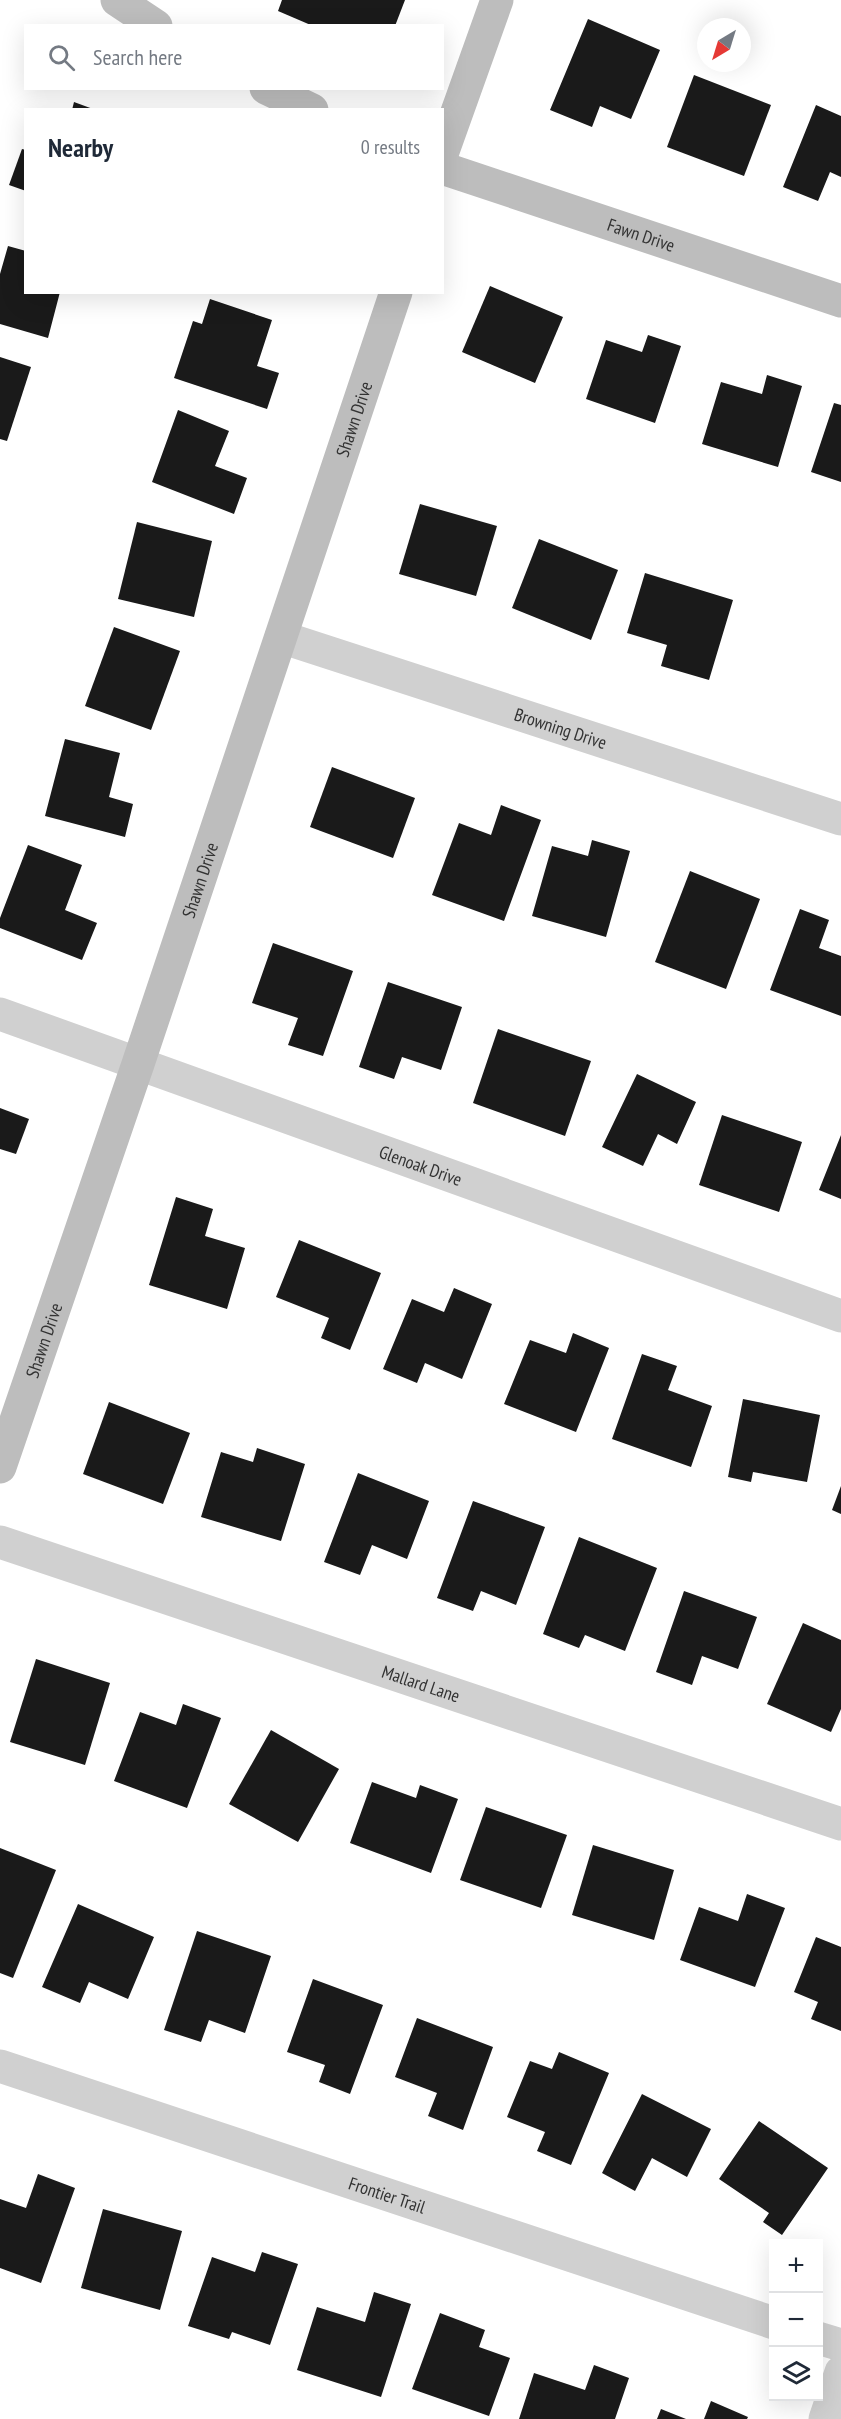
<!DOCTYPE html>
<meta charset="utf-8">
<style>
body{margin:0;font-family:"PT Sans Narrow",sans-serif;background:#f6f6f7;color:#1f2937}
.controls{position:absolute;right:18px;bottom:18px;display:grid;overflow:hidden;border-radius:0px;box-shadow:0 6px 24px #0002}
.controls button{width:54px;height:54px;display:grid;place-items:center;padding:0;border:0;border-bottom:2px solid #e0e1e3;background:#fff;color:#1f2937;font:30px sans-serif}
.compass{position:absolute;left:697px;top:18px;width:54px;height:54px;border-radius:50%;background:#fff;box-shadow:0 6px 24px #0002;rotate:218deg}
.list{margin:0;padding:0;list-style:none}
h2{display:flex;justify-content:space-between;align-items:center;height:78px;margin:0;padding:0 24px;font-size:26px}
h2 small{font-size:20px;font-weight:400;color:#747a83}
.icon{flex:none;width:33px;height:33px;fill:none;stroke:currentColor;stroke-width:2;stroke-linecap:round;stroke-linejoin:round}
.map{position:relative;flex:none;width:841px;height:2419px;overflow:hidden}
.search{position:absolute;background:#fff;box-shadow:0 6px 24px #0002;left:24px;top:24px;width:420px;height:66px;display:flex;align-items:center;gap:15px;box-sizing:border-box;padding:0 21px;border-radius:0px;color:#747a83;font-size:22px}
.panel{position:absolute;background:#fff;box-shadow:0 6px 24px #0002;left:24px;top:108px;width:420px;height:186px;border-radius:0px}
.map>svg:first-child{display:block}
.building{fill:#1a1a1a}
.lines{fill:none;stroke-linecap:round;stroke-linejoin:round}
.street{stroke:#d0d0d0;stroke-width:33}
.secondary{stroke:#bdbdbd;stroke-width:33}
.labels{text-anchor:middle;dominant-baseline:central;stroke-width:6;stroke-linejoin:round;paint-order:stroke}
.street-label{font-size:18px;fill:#333;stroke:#fff}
</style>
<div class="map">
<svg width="841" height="2419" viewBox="0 0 841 2419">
<rect width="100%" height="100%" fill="#fff"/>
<g class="building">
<polygon points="282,0 405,0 395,26 313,26 278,11"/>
<polygon points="588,19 660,50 631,119 600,106 592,127 550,110"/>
<polygon points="694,75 771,105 744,176 667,147"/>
<polygon points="74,102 93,109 93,110 72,110"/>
<polygon points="816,105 841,116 841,177 830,172 818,201 783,187"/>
<polygon points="22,149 26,150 26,191 9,185"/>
<polygon points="8,246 26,251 26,292 60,292 48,338 0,324 0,274"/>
<polygon points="490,286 563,317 535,383 462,352"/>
<polygon points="210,299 272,320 257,366 279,373 267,409 174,378 193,321 202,324"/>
<polygon points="648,335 681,346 655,423 586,399 606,340 642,352"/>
<polygon points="0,357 31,367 7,441 0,439"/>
<polygon points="767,375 802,386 778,467 702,444 721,382 762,394"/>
<polygon points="834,403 841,405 841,482 811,472"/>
<polygon points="178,410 229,431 215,466 247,478 234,514 152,482"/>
<polygon points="420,504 497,526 476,596 399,574"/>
<polygon points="137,522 212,541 194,617 118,599"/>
<polygon points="539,539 618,570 591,640 512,608"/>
<polygon points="645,573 733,600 709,680 661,666 667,645 627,633"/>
<polygon points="114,627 180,651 151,730 85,706"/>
<polygon points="65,739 120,753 109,797 133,804 125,837 45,816"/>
<polygon points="332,767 415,798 393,858 310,827"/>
<polygon points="501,805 541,820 504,921 432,895 459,823 491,835"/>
<polygon points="592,840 630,851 606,937 532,916 552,846 588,856"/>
<polygon points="28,845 82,865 65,910 97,923 82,960 0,928 0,918"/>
<polygon points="690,871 760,899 726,989 655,962"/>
<polygon points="800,909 829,920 819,948 841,956 841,1016 770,990"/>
<polygon points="273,943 353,971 323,1056 288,1045 298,1018 252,1003"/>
<polygon points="388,982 462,1007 441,1070 402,1057 394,1079 359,1067"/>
<polygon points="498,1029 591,1061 565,1136 473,1103"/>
<polygon points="637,1074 696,1102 677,1144 658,1134 643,1166 602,1147"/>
<polygon points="0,1108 29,1119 16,1154 0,1149"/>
<polygon points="722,1115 802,1142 779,1212 699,1185"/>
<polygon points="841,1135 841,1199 819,1190"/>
<polygon points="176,1197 213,1209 205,1236 245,1248 227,1309 149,1285"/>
<polygon points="299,1240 381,1273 350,1350 321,1338 329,1318 276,1297"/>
<polygon points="454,1288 492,1304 462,1379 425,1363 417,1383 383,1369 412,1299 444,1312"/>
<polygon points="573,1333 609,1348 576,1432 504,1404 530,1340 566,1353"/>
<polygon points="642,1354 677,1366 668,1390 712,1406 691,1467 612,1439"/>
<polygon points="743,1399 820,1415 807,1482 753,1472 751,1482 728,1477"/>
<polygon points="109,1402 190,1433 163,1504 83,1474"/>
<polygon points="257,1448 305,1464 281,1541 201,1517 221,1452 253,1462"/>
<polygon points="358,1473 429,1501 407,1559 372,1545 360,1575 324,1562"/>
<polygon points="841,1486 841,1514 832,1510"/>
<polygon points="473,1501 545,1527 516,1605 481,1591 473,1611 437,1598"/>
<polygon points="579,1537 657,1568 625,1651 585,1635 579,1648 543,1634"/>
<polygon points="684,1591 757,1617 738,1669 702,1656 692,1685 656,1672"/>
<polygon points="803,1623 841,1640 841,1709 831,1732 767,1704"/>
<polygon points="36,1659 110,1683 85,1765 10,1742"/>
<polygon points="183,1704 221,1718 187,1808 114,1781 140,1712 176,1725"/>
<polygon points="271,1730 339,1769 298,1842 229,1804"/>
<polygon points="372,1782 416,1798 420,1785 458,1799 431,1873 350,1843"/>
<polygon points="486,1807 567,1835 541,1908 460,1880"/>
<polygon points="593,1845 674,1870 654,1940 572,1915"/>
<polygon points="0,1848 56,1870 13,1978 0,1973"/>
<polygon points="747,1894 785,1908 755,1987 680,1960 699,1907 738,1921"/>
<polygon points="78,1904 154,1937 128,1999 89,1982 80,2003 42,1987"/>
<polygon points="197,1931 271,1956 245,2033 209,2020 201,2042 164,2030"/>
<polygon points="816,1937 841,1947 841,2031 811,2019 818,2002 794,1992"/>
<polygon points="313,1979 383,2005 350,2094 319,2082 325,2065 287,2052"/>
<polygon points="417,2018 493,2047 463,2130 428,2116 437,2093 395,2077"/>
<polygon points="559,2052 609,2073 571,2165 537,2151 545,2132 507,2117 530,2061 552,2069"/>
<polygon points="642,2094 711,2129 687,2177 652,2158 635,2191 602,2173"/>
<polygon points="759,2121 828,2168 782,2235 763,2222 769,2213 719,2179"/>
<polygon points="38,2174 75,2188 41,2283 0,2268 0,2199 26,2208"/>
<polygon points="103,2209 182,2231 160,2310 81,2288"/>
<polygon points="262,2252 298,2264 270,2345 232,2332 229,2339 188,2326 212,2257 255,2272"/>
<polygon points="374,2292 411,2304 381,2397 297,2370 317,2307 365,2322"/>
<polygon points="440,2313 485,2330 479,2347 510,2358 489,2416 412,2389"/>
<polygon points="594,2365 629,2378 615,2419 519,2419 534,2373 585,2390"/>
<polygon points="711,2401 748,2417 747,2419 704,2419"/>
<polygon points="661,2409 686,2419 657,2419"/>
</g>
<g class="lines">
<g class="street">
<path id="s1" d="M281 637 841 819"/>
<path id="s2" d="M0 1014 841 1316"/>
<path id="s3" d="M0 1542 841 1824"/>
<path id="s4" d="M0 2066 774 2323"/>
<polyline points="818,2338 841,2345"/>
<polyline points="825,2419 841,2372"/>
</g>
<g class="secondary">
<polyline points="117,0 156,26"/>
<polyline points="266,88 312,110"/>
<polyline points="442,154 497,0"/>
<path id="s5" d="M442 168 841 301"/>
<path id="s6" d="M0 1467 138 1064 396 292"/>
</g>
</g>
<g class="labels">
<g class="street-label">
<text stroke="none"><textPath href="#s5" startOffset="210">Fawn Drive</textPath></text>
<text stroke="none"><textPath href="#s6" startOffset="1106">Shawn Drive</textPath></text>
<text stroke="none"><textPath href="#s1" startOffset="294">Browning Drive</textPath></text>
<text stroke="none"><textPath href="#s6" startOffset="620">Shawn Drive</textPath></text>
<text stroke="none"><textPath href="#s2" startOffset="447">Glenoak Drive</textPath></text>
<text stroke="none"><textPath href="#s6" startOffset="134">Shawn Drive</textPath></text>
<text stroke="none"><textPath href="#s3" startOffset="444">Mallard Lane</textPath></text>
<text stroke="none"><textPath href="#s4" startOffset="408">Frontier Trail</textPath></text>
</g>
</g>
</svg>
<div class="controls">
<button>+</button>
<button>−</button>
<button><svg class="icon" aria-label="layers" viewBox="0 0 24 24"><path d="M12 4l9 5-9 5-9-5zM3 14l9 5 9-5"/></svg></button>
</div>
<svg class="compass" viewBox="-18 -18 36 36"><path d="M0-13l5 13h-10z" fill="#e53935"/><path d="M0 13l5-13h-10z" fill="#747a83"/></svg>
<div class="search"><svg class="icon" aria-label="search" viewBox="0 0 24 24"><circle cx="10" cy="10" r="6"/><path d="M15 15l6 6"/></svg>Search here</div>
<section class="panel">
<h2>Nearby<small>0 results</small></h2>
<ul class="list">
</ul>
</section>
</div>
